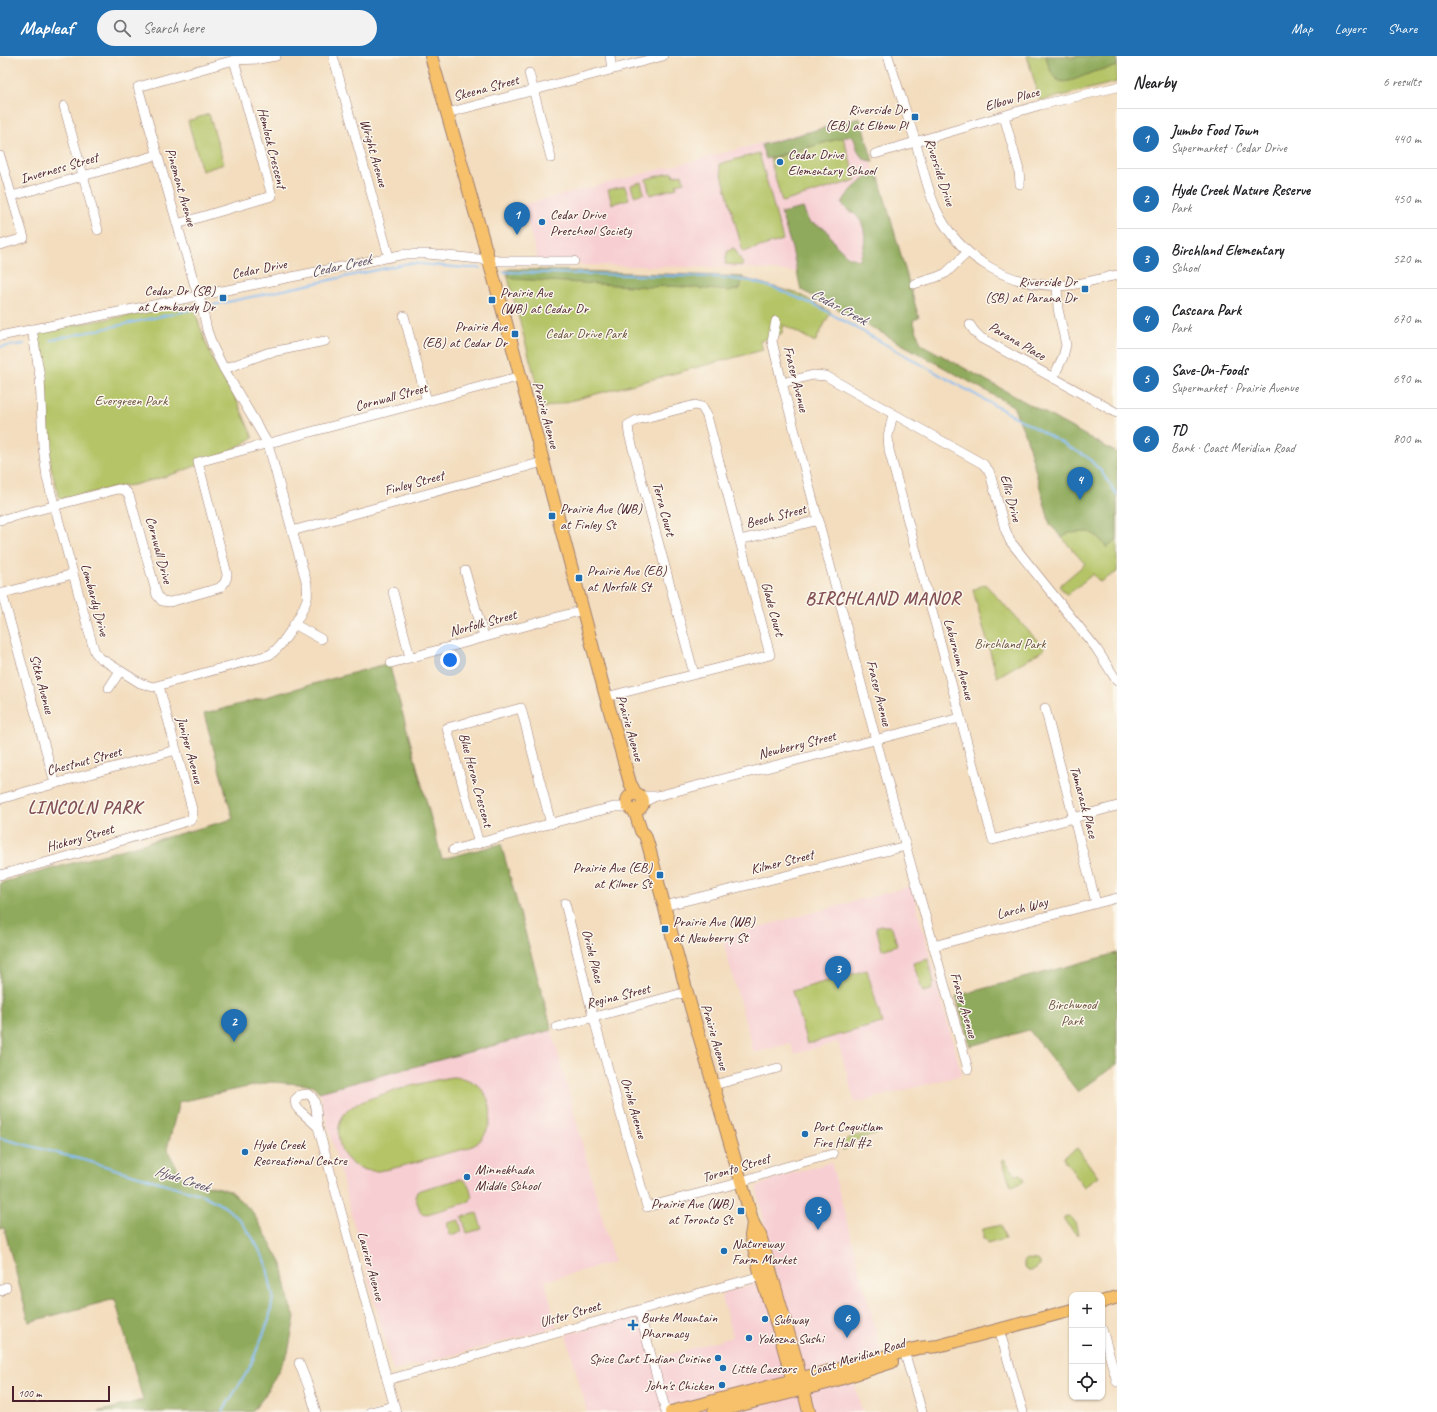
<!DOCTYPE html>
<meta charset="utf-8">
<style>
body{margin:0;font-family:Caveat,sans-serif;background:#f2f2f2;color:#202124}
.controls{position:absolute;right:12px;bottom:12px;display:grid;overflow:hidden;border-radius:8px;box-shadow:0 1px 3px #0004}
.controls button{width:36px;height:36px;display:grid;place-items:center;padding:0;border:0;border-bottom:1px solid #e0e0e0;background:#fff;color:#202124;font:20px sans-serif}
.scale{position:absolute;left:12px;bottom:10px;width:98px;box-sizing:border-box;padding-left:4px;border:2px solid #4a1f2b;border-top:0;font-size:11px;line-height:14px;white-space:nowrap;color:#4a1f2b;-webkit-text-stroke:3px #fbf7ec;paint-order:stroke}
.you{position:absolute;left:450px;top:604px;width:14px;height:14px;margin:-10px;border:3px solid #fff;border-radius:50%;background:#1a73e8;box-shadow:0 0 0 6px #1a73e833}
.badge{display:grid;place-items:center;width:26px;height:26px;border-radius:50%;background:#1f6fb2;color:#fff;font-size:13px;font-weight:700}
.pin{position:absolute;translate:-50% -33px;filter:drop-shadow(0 1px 2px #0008)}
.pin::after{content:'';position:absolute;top:21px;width:14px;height:12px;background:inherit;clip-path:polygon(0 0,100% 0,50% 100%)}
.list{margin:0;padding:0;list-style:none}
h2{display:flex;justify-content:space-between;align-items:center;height:52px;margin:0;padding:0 16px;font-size:17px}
h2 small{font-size:13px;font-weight:400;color:#757577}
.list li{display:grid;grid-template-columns:26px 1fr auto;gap:12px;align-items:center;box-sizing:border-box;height:60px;padding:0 16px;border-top:1px solid #e0e0e0}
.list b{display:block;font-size:15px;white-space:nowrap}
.list p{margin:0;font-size:13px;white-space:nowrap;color:#757577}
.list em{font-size:13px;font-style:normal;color:#757577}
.icon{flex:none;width:22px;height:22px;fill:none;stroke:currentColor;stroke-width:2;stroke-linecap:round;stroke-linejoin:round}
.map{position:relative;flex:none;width:1117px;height:1356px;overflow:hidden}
header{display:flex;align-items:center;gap:24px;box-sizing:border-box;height:56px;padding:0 20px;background:#1f6fb2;color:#fff}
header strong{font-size:19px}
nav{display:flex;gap:22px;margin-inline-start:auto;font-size:14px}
.search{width:280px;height:36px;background:#f2f2f2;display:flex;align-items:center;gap:10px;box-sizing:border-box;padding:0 14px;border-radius:22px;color:#757577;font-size:15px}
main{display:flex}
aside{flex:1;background:#fff}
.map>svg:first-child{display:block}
.built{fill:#f7cfd3}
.green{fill:#b4c466;stroke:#7f7248}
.forest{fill:#8faa5b;stroke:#6c6443}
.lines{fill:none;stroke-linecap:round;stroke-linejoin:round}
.stream{stroke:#85bdf5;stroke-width:2}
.minor-casing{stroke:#9e7e74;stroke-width:10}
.major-casing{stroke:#9e7e74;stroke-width:14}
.minor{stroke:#fff;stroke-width:9}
.major{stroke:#f6c16b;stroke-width:12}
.poi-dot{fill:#1f6fb2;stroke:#fbf7ec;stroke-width:1.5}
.labels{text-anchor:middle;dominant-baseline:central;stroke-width:3;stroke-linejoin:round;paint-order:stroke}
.street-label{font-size:14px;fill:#4a1f2b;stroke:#fbf7ec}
.poi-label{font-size:14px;fill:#4a1f2b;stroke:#fbf7ec;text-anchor:start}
.park-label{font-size:14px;fill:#6a513d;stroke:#fbf7ec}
.water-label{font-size:15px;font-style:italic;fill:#5c4e68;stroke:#fbf7ec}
.district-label{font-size:18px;font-weight:bold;letter-spacing:1px;fill:#825055;stroke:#fbf7ec}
</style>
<header>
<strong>Mapleaf</strong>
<div class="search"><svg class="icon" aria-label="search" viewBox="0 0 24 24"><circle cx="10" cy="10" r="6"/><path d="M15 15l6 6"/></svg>Search here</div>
<nav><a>Map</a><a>Layers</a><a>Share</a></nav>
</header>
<main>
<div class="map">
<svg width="1117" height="1356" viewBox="0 0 1117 1356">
<rect width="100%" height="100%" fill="#fbf7ec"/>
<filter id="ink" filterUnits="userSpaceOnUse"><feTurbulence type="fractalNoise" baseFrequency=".025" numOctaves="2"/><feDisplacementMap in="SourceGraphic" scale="8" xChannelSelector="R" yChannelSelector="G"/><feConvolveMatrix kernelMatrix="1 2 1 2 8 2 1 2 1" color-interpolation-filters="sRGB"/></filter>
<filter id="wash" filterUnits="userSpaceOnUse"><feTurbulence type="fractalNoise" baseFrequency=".012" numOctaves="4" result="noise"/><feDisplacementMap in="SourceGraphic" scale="16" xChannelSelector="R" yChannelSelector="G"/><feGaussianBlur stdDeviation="0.9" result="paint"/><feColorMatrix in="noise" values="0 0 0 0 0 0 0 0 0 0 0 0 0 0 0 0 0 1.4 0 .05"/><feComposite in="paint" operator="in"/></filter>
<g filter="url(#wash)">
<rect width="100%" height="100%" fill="#f3ddbe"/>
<g class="built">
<polygon points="858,62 896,191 808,217 747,212 539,208 522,149"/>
<polygon points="911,830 962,1019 855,1047 838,986 794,998 791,987 754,997 722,881"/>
<polygon points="552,974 614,1206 545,1225 557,1271 393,1315 319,1036"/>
<polygon points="831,1106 882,1297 849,1306 862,1356 587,1356 566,1278 641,1259 653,1303 732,1281 721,1237 777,1222 756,1131 780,1121"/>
</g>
<g class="green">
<polygon points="1027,0 1117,0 1117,26 1040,45"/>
<polygon points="209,58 224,108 202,115 188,65"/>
<polygon points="843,81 856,124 782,146 770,103"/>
<polygon points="759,97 783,184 743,196 719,108"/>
<polygon points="673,116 674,120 682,118 684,126 676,128 677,132 650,139 646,123"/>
<polygon points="641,126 644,137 634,140 631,129"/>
<polygon points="625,130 629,143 612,148 608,134"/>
<polygon points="733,192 735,193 744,210 725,208 727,196"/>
<polygon points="506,214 746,223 799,238 831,256 815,286 784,269 781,279 760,285 763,294 543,352"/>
<path d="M192 248 206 287 216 311 237 345 253 382C222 401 189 414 153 424 143 426 133 430 123 430L61 443 59 441 51 411 48 378 46 330 38 281 40 277 46 274Z"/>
<polygon points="1027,381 1117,415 1117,516 1100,526 1093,518 1067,539 1059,530 1085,508 1050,468"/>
<polygon points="985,528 1045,593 997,621 973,534"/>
<path d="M881 869C885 871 889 869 892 871L897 889 882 894 876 871Z"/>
<polygon points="928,903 934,927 931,934 923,936 913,907"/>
<polygon points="867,914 882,967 807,988 792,935"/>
<path d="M452 1021C465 1021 478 1026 485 1038 495 1054 491 1077 476 1088 467 1094 454 1095 444 1098 422 1104 400 1112 378 1115 364 1116 352 1110 344 1099 336 1085 336 1065 348 1054 361 1041 432 1024 452 1021Z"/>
<path d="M872 1076 876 1077V1079L852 1085 846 1093 843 1094 841 1092C843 1080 862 1079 872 1076Z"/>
<polygon points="1077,1092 1098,1121 1084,1131 1063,1102"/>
<polygon points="1004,1103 1016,1119 1020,1118 1022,1119 1024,1125 1022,1127 1011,1130 1002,1104"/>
<path d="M460 1123C469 1124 470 1133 472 1141L469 1146 427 1158 421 1157 415 1141 417 1136 420 1134Z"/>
<polygon points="477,1157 482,1173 467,1177 462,1161"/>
<path d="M1067 1160C1075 1160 1076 1171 1078 1177L1077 1179 1064 1165V1161Z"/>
<polygon points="459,1164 462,1176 450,1179 447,1167"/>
<polygon points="1001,1169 1005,1183 987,1188 986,1184 983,1183 983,1173"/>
<polygon points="1026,1203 1038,1204 1040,1206 1040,1209 1032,1214 1028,1214 1024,1210 1024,1206"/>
</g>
<g class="forest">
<path d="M1046 0H1068L1071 3 1076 0H1117V10C1109 13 1101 13 1093 16 1066 27 1054 36 1046 0Z"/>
<path d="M860 62 873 105C857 105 858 91 853 81L849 80 766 103 761 89Z"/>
<path d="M877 115 919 262 913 264 921 288 1117 397V483L1107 492 1097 480 1089 476 1069 477 1062 482 1050 468 1026 380 1013 350 844 256 801 234 792 193 781 157 803 152 809 166 826 173 835 188 848 201 859 204C866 191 868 171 856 159 851 154 845 154 842 147 849 133 864 123 877 115Z"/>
<polygon points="509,213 722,220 743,221 740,233 731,235 672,230 649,231 598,228 514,223 509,221"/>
<polygon points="389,607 442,803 501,788 552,974 319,1036 313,1029 271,1026 179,1046 167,1093 182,1122 230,1135 252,1155 282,1208 290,1250 295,1261 288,1297 264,1341 252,1356 97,1356 143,1344 115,1243 29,1266 4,1172 0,1173 0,827 233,763 204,658"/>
<polygon points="1117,897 1117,1008 1078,1036 1029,974 970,990 956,940"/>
</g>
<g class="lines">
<g class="stream">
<polyline points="504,216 716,221 750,225 777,233 817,250 1087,401 1101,415 1117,439"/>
<polyline points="209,250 409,207 466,212 480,212"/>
<polyline points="51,284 195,253"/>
<polyline points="0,291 24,288"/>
<polyline points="0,1082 91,1106 203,1139 225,1151 240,1164 252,1181 266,1206 273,1241 269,1264 249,1313 222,1356"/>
</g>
</g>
</g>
<g filter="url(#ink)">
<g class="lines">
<g class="minor-casing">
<g id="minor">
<polyline points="333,0 389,201"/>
<polyline points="610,0 612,13"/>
<path d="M888 0C897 29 907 58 916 87 922 109 927 132 936 153 960 204 1014 234 1070 229 1086 227 1102 222 1117 219"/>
<polyline points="529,17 551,102"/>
<polyline points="64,50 98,174"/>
<polyline points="447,57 663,0"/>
<polyline points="1004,60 1019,114 1020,128"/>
<polyline points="875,98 1040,49 1117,31"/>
<polyline points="0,100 24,182 0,189"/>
<polyline points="12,140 157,99"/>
<polyline points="177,168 272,140 234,4"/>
<polyline points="914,228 937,221 946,217 968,196"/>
<polyline points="404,260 427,345"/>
<polyline points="776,265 772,285 782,327 876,684 968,1013"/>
<polyline points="970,269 974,275 981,282 1117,357"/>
<path d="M32 273 40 321 43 391 47 422 92 587 95 596 100 602 140 627 153 631 269 599C282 592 302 558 307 543 308 538 307 533 307 528L268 388 224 313 213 291 207 274 202 250 195 230 138 31 234 4 259 3 276 0"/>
<polyline points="0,280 405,198 427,198 500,205 574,205"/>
<polyline points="224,313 267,297 325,285"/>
<polyline points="1053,322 1063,301 1066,289 1058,253 1057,229"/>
<polyline points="782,327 813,319 826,320 983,408 989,415 991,421 1005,473 1010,485 1096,592 1117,625"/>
<polyline points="893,358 888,380 889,394 993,784 1117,750"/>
<path d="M0 464 118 433C125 433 128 436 130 442L157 539 162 545 170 546 219 532C225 528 227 524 227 518L198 406 521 320"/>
<polyline points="292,475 543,406"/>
<polyline points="740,484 819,464"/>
<polyline points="465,515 484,581"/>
<polyline points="393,536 410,601"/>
<polyline points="2,537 55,727"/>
<polyline points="0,538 73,518"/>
<polyline points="294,568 321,583"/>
<polyline points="391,607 583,554"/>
<polyline points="109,632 120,615"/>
<polyline points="606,641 770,599 707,360 702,351 695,349 637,364 628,369 629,378 694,618"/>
<polyline points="1045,652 1096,847"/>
<polyline points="640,740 657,740 960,662"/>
<polyline points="0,743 176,694"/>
<polyline points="642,747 656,740"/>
<polyline points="479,788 447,672 521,652 551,768"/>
<polyline points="453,794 593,756 615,751 629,751"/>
<polyline points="0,819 66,801 191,764 193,757 159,630"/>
<polyline points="565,847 593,960 647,1151 731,1129 785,1111 833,1098"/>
<polyline points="664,850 906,790"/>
<polyline points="933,890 1117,842"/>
<polyline points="557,971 687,936"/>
<polyline points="714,1029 778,1012"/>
<path d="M318 1071 299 1054 296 1050 295 1044 300 1039 308 1038C318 1042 316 1061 318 1071L396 1356"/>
<polyline points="0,1235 6,1231"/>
<polyline points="639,1254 666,1356"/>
<polyline points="999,1273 1023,1356"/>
<polyline points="1102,1273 1117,1326"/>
<polyline points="904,1295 922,1356"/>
<polyline points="299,1307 309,1332 316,1356"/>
<polyline points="387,1324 761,1220"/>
<polyline points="370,1356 394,1350"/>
</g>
</g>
<g class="major-casing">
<g id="major">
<polyline points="431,0 500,244 606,641 630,727 636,738"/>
<circle cx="635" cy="746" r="8"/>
<polyline points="634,753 641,775 645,779 648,788 690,948 753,1167 760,1179 795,1300 809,1356"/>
<polyline points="753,1167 751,1180 761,1220 779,1275 792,1322"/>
<polyline points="1102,1246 1117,1241"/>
<polyline points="671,1356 918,1292 938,1290 1072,1254"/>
<polyline points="714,1356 827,1327 892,1306"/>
</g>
</g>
<use href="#minor" class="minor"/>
<use href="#major" class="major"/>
</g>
</g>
<g class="poi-dot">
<rect x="911" y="57" width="8" height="8" rx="2"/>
<circle cx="780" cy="106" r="4"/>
<circle cx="542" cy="166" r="4"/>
<rect x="1081" y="229" width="8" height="8" rx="2"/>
<rect x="219" y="238" width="8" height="8" rx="2"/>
<rect x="488" y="240" width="8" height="8" rx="2"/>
<rect x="511" y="274" width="8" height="8" rx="2"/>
<rect x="548" y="456" width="8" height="8" rx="2"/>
<rect x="575" y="518" width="8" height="8" rx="2"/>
<rect x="656" y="815" width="8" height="8" rx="2"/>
<rect x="661" y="869" width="8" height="8" rx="2"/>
<circle cx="805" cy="1078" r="4"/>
<circle cx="245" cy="1096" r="4"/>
<circle cx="467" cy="1121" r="4"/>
<rect x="737" y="1151" width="8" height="8" rx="2"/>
<circle cx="724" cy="1195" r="4"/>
<circle cx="765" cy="1263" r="4"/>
<path d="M631 1263h4v4h4v4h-4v4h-4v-4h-4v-4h4z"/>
<circle cx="749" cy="1282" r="4"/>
<circle cx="718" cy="1302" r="4"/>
<circle cx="723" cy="1312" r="4"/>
<circle cx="722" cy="1329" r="4"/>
</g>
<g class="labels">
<g class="street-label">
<text transform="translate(486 32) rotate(-15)">Skeena Street</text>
<text transform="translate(1012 43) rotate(-16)">Elbow Place</text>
<text transform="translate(272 92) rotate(76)">Hemlock Crescent</text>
<text transform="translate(374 97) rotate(74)">Wright Avenue</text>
<text transform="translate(59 112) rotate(-16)">Inverness Street</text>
<text transform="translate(940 116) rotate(72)">Riverside Drive</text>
<text transform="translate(181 131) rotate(74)">Pinemont Avenue</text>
<text transform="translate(259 213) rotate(-11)">Cedar Drive</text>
<text transform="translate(1017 285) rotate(30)">Parana Place</text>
<text transform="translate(796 323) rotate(76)">Fraser Avenue</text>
<text transform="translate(391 341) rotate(-15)">Cornwall Street</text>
<text transform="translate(546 359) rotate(75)">Prairie Avenue</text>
<text transform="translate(414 427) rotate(-15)">Finley Street</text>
<text transform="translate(1011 442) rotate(75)">Ellis Drive</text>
<text transform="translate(664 453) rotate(75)">Terra Court</text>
<text transform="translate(776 460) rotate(-14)">Beech Street</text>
<text transform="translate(159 494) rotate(75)">Cornwall Drive</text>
<text transform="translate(95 544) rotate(75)">Lombardy Drive</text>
<text transform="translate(773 553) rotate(75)">Glade Court</text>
<text transform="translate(483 567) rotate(-15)">Norfolk Street</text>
<text transform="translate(959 603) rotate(75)">Laburnum Avenue</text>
<text transform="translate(42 628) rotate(75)">Sitka Avenue</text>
<text transform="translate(879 637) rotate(76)">Fraser Avenue</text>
<text transform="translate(630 672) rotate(74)">Prairie Avenue</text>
<text transform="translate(797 689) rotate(-14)">Newberry Street</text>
<text transform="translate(190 694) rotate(75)">Juniper Avenue</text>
<text transform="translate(84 705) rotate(-15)">Chestnut Street</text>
<text transform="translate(476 724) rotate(75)">Blue Heron Crescent</text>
<text transform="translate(1084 746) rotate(75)">Tamarack Place</text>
<text transform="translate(80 782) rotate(-16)">Hickory Street</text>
<text transform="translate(782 806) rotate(-14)">Kilmer Street</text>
<text transform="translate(1022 852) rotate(-15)">Larch Way</text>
<text transform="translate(593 900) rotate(76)">Oriole Place</text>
<text transform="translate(618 940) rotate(-14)">Regina Street</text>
<text transform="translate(964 949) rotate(74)">Fraser Avenue</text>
<text transform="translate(715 981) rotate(74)">Prairie Avenue</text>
<text transform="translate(634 1052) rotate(74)">Oriole Avenue</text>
<text transform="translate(736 1112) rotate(-17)">Toronto Street</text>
<text transform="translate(371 1210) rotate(75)">Laurier Avenue</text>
<text transform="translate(570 1258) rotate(-16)">Ulster Street</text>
<text transform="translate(857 1301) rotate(-17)">Coast Meridian Road</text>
</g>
<g class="poi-label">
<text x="907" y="53" text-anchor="end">Riverside Dr<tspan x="907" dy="16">(EB) at Elbow Pl</tspan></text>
<text x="788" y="98">Cedar Drive<tspan x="788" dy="16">Elementary School</tspan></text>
<text x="550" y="158">Cedar Drive<tspan x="550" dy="16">Preschool Society</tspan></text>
<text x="1077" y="225" text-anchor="end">Riverside Dr<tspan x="1077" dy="16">(SB) at Parana Dr</tspan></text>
<text x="215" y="234" text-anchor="end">Cedar Dr (SB)<tspan x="215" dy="16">at Lombardy Dr</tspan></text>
<text x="500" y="236">Prairie Ave<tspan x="500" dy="16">(WB) at Cedar Dr</tspan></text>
<text x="507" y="270" text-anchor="end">Prairie Ave<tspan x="507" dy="16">(EB) at Cedar Dr</tspan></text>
<text x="560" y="452">Prairie Ave (WB)<tspan x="560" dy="16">at Finley St</tspan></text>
<text x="587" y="514">Prairie Ave (EB)<tspan x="587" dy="16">at Norfolk St</tspan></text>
<text x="652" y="811" text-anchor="end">Prairie Ave (EB)<tspan x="652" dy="16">at Kilmer St</tspan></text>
<text x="673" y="865">Prairie Ave (WB)<tspan x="673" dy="16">at Newberry St</tspan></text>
<text x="813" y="1070">Port Coquitlam<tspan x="813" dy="16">Fire Hall #2</tspan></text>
<text x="253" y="1088">Hyde Creek<tspan x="253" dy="16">Recreational Centre</tspan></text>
<text x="475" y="1113">Minnekhada<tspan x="475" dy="16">Middle School</tspan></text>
<text x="733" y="1147" text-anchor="end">Prairie Ave (WB)<tspan x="733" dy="16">at Toronto St</tspan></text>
<text x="732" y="1187">Natureway<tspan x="732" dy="16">Farm Market</tspan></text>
<text x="641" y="1261">Burke Mountain<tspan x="641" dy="16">Pharmacy</tspan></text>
<text x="773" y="1263">Subway</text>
<text x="757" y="1282">Yokozna Sushi</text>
<text x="710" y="1302" text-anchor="end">Spice Cart Indian Cuisine</text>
<text x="731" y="1312">Little Caesars</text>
<text x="714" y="1329" text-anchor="end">John's Chicken</text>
</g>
<g class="park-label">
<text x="586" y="277">Cedar Drive Park</text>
<text x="131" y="344">Evergreen Park</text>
<text x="1010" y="587">Birchland Park</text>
<text x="1072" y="948">Birchwood<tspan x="1072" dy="16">Park</tspan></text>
</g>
<g class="water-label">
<text transform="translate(341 210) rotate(-12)">Cedar Creek</text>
<text transform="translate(839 251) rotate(28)">Cedar Creek</text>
<text transform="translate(182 1123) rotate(18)">Hyde Creek</text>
</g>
<g class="district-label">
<text x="883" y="542">BIRCHLAND MANOR</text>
<text x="85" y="751">LINCOLN PARK</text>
</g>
</g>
</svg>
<div class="controls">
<button>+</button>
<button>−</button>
<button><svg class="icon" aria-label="locate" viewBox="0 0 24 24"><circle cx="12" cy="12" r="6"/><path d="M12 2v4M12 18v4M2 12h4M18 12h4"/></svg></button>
</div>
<div class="scale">100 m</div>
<div class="you"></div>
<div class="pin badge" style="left:517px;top:179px">1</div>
<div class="pin badge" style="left:234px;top:986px">2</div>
<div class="pin badge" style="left:838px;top:933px">3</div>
<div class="pin badge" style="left:1080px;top:444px">4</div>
<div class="pin badge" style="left:818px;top:1174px">5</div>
<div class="pin badge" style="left:847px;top:1282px">6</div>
</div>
<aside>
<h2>Nearby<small>6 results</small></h2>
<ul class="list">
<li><span class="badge">1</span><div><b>Jumbo Food Town</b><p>Supermarket · Cedar Drive</p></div><em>440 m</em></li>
<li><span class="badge">2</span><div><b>Hyde Creek Nature Reserve</b><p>Park</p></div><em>450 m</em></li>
<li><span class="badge">3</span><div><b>Birchland Elementary</b><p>School</p></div><em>520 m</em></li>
<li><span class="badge">4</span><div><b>Cascara Park</b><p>Park</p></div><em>670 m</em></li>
<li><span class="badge">5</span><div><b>Save-On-Foods</b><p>Supermarket · Prairie Avenue</p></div><em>690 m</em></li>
<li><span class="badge">6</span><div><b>TD</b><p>Bank · Coast Meridian Road</p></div><em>800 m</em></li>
</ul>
</aside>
</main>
